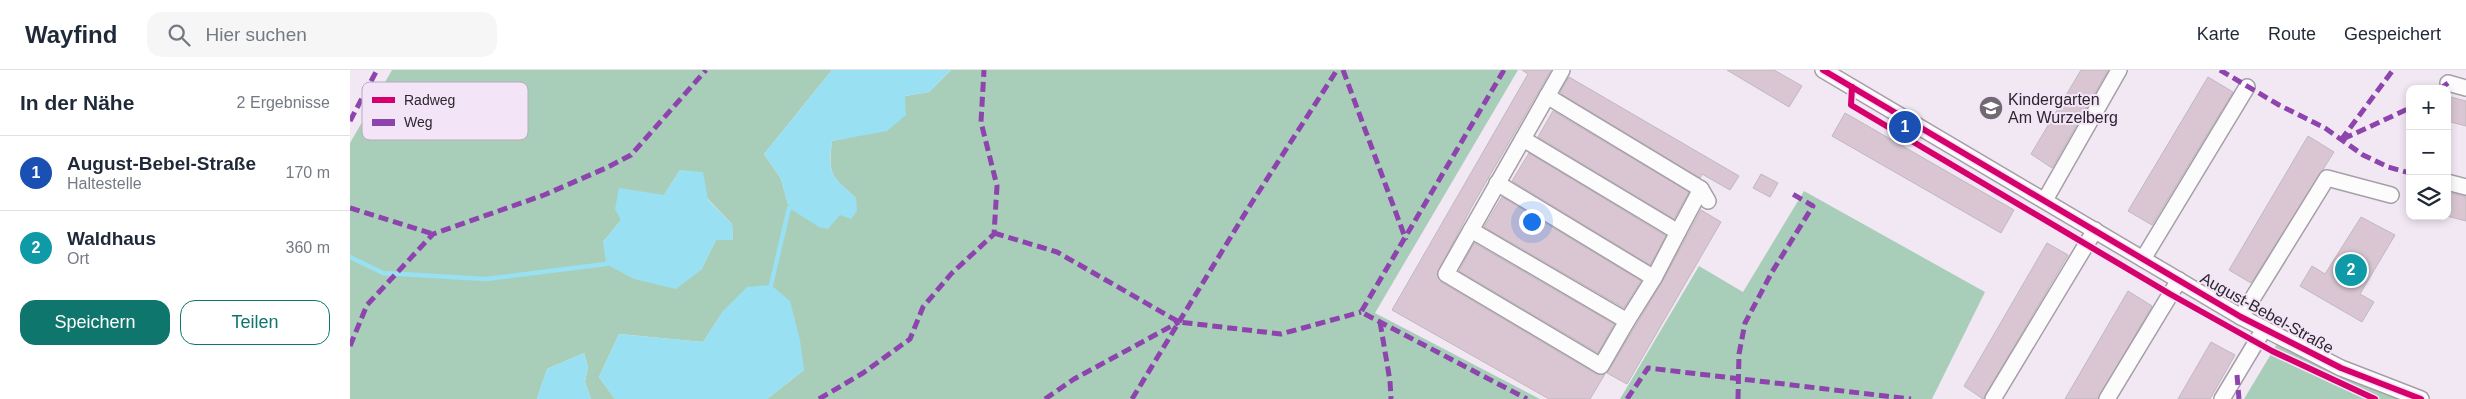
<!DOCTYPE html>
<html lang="de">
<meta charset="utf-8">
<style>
body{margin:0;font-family:Arial,sans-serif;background:#f6f6f7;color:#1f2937}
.controls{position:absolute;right:15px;top:15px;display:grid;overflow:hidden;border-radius:10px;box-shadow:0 2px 8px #0003}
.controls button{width:45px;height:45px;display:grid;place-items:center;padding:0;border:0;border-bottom:1px solid #e0e1e3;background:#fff;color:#1f2937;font:25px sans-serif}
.you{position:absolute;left:1181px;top:151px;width:18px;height:18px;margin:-12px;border:4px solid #fff;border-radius:50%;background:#1a73e8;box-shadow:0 0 0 8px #1a73e833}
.badge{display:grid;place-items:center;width:32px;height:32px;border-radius:50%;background:#0f766e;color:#fff;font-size:16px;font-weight:700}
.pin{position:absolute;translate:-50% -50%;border:2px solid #fff;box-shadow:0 1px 5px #0006}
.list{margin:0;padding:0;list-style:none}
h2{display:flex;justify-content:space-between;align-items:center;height:65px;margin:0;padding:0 20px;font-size:21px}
h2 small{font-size:16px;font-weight:400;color:#747a83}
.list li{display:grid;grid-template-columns:32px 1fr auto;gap:15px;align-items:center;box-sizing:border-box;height:75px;padding:0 20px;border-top:1px solid #e0e1e3}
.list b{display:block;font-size:19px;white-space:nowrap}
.list p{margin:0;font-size:16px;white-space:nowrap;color:#747a83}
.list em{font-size:16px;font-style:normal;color:#747a83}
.actions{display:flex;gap:10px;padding:15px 20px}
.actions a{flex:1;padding:11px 0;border:1px solid #0f766e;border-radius:15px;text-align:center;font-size:18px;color:#0f766e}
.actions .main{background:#0f766e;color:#fff}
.icon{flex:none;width:28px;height:28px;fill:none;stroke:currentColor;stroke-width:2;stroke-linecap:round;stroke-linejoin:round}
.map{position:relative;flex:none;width:2116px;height:329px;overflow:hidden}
header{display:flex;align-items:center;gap:30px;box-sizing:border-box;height:70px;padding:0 25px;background:#fff;border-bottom:1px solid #e0e1e3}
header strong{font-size:24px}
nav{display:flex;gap:28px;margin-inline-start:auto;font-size:18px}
.search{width:350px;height:45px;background:#f6f6f7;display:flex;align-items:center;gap:12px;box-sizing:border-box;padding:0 18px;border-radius:15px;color:#747a83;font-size:19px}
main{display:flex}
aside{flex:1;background:#fff}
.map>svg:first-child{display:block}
.forest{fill:#a8ceba;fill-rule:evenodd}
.water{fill:#98e0f2}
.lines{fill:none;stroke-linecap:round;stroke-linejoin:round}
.stream{stroke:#98e0f2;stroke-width:4.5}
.building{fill:#d9c6d2;stroke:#c1b8bf}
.minor-casing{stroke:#a69fa8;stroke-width:18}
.minor{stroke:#fdfcfd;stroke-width:15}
.quiet{stroke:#8e44ad;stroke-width:5;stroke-dasharray:10 5;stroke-linecap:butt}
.cycleway-casing{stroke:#f4e4f8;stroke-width:9}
.cycleway{stroke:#d6006c;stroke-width:6}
.labels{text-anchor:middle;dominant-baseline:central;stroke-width:4;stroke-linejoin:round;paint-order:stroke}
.poi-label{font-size:16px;fill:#2c262d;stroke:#f4e4f8;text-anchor:start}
.street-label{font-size:16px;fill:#2c262d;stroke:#f4e4f8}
.key{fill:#f4e4f8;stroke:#b8abbb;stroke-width:1}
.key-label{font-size:14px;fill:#2c262d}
</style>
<header>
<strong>Wayfind</strong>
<div class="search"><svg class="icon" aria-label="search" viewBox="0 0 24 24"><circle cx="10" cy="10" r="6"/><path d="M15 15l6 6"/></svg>Hier suchen</div>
<nav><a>Karte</a><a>Route</a><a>Gespeichert</a></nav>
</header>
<main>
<aside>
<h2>In der Nähe<small>2 Ergebnisse</small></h2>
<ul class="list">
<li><span class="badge" style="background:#1a4fb4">1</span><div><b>August-Bebel-Straße</b><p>Haltestelle</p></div><em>170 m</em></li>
<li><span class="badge" style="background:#0f9aa8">2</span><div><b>Waldhaus</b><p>Ort</p></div><em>360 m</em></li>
</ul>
<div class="actions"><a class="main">Speichern</a><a>Teilen</a></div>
</aside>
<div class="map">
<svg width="2116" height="329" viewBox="0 0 2116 329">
<rect width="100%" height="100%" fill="#f1e8f4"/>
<g class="forest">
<path d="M42 0H482L414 84 431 109 439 138 485 149 506 128C481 106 478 105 482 71L497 68 555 26 579 22 601 0H1168L1025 243 1190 329H417L454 300 374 240 353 272 269 264 249 307 265 329H241L235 312 238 297 234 283 197 299 187 329H0V73ZM330 100 382 154 383 170H366L351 200 253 172 271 150 314 125Z"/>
<polygon points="1454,121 1635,222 1582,329 1270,329 1349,196 1393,222"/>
<polygon points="1930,269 2051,329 1894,329"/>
</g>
<g class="water">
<path d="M482 0H601L579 22 555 26 556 45 537 61 482 71C477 105 482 106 506 128L507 141 501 149 490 145 478 159 469 157 439 138 431 109 414 84Z"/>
<polygon points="330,100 353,102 358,130 382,154 383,170 366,170 351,200 326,219 284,209 256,194 253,172 271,150 265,139 269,118 314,125"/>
<polygon points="421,215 440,231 450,270 454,300 417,329 265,329 249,307 269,264 353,272 374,240 397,217"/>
<polygon points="234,283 238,297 235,312 241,329 187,329 197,299"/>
</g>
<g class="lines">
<g class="stream">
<polyline points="0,187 33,203 136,209 256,194"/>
<polyline points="421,215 439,138"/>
</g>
</g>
<g class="building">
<polygon points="1172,0 1201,0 1121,138 1087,204 1091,212 1246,304 1255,304 1240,329 1199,329 1042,240 1178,4"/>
<polygon points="1377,0 1424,0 1452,16 1439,37"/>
<polygon points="1731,0 1758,0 1702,98 1681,84"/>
<polygon points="1219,7 1389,106 1380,120 1352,104 1350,108 1213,25 1210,22"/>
<polygon points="1858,7 1883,22 1802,155 1778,141"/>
<polygon points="2097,26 2116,31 2116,56 2097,51"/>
<polygon points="1203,41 1339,122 1324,149 1188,67"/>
<polygon points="1495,43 1664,140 1651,163 1482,66"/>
<polygon points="1958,66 1984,82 1901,213 1879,200"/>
<polygon points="1179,83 1316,166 1300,195 1162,111"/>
<polygon points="1411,104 1428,113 1420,127 1403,118"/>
<polygon points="2097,122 2116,127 2116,151 2097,146"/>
<polygon points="1152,127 1291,211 1274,238 1134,157"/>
<polygon points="1351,140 1371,152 1277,314 1257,303 1312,212"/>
<polygon points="2011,147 2045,165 2010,224 2024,232 2012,252 1950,216 1962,196 1975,204"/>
<polygon points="1124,173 1264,254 1248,283 1109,201"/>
<polygon points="1697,173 1718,185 1633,329 1614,316"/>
<polygon points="1778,221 1802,236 1748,329 1715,329"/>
<polygon points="1861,272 1885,285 1860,329 1828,329"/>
</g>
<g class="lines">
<g class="minor-casing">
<g id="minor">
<polyline points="1212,0 1096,204 1251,296 1277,251"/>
<polyline points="1473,0 1891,247 1991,298 2071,329"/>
<polyline points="2098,13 2116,18"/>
<polyline points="1197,26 1351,119 1358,131"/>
<polyline points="1173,69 1328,162 1351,119"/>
<polyline points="2097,112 2116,117"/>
<polyline points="1147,113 1304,208 1328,162"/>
<polyline points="1695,130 1769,0"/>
<polyline points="1121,160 1277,251 1304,208"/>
<polyline points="1793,189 1897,17"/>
<polyline points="1891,247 1977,108 2041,125"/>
<polyline points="1643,329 1745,160"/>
<polyline points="1757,329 1829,210"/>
<polyline points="1872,329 1914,259"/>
</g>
</g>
<use href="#minor" class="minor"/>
<g class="quiet">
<polyline points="993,0 1056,170"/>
<polyline points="1154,0 1011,242 1177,329"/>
<polyline points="1870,0 1929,35 1975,58 2013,85 2038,97 2060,103"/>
<polyline points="2090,19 2098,13"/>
<polyline points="0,51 27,0"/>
<polyline points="1993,69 2060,38"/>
<polyline points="1991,70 2043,0"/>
<polyline points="0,138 83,164"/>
<polyline points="644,163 707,182 829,252 931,264 1011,242"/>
<polyline points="1030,252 1040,311 1041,329"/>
<polyline points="0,276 17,235 83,164 194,125 256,98 281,85 356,0"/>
<polyline points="1887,305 1889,329"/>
<polyline points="469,329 513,303 560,269 573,237 601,204 644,164 647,116 631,52 634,0"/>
<polyline points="695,329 724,309 829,252"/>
<polyline points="782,329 899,137 987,0"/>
<polyline points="1277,329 1298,298 1561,329"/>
<polyline points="1388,329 1389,284 1395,253 1422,202 1463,136 1441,123"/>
</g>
<g class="cycleway-casing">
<g id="cycleway">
<polyline points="1473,0 1891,247 1991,298 2071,329"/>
<polyline points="1502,17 1501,35 1820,224 1922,281 2025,329"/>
</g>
</g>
<use href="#cycleway" class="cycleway"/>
</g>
<defs>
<g id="school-disc" transform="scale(1.25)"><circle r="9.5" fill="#716a73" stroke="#f4e4f8"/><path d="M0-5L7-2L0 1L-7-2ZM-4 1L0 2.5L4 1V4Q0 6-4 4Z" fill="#fff"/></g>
</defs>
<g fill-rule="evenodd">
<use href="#school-disc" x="1641" y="38"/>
</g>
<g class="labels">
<g class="poi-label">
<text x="1658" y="29">Kindergarten<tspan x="1658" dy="18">Am Wurzelberg</tspan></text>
</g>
<g class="street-label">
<text transform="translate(1917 243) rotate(29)">August-Bebel-Straße</text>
</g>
</g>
<rect x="12" y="12" width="166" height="58" rx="8" class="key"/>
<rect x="22" y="27" width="23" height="6" fill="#d6006c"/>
<rect x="22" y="49" width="23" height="7" fill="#8e44ad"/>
<g class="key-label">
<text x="54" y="35">Radweg</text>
<text x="54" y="57">Weg</text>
</g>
</svg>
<div class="controls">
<button>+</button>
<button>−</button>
<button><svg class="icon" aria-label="layers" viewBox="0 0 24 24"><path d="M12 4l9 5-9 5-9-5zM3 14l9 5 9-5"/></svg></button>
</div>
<div class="you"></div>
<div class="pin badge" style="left:1555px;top:57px;background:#1a4fb4">1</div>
<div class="pin badge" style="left:2001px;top:200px;background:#0f9aa8">2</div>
</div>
</main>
